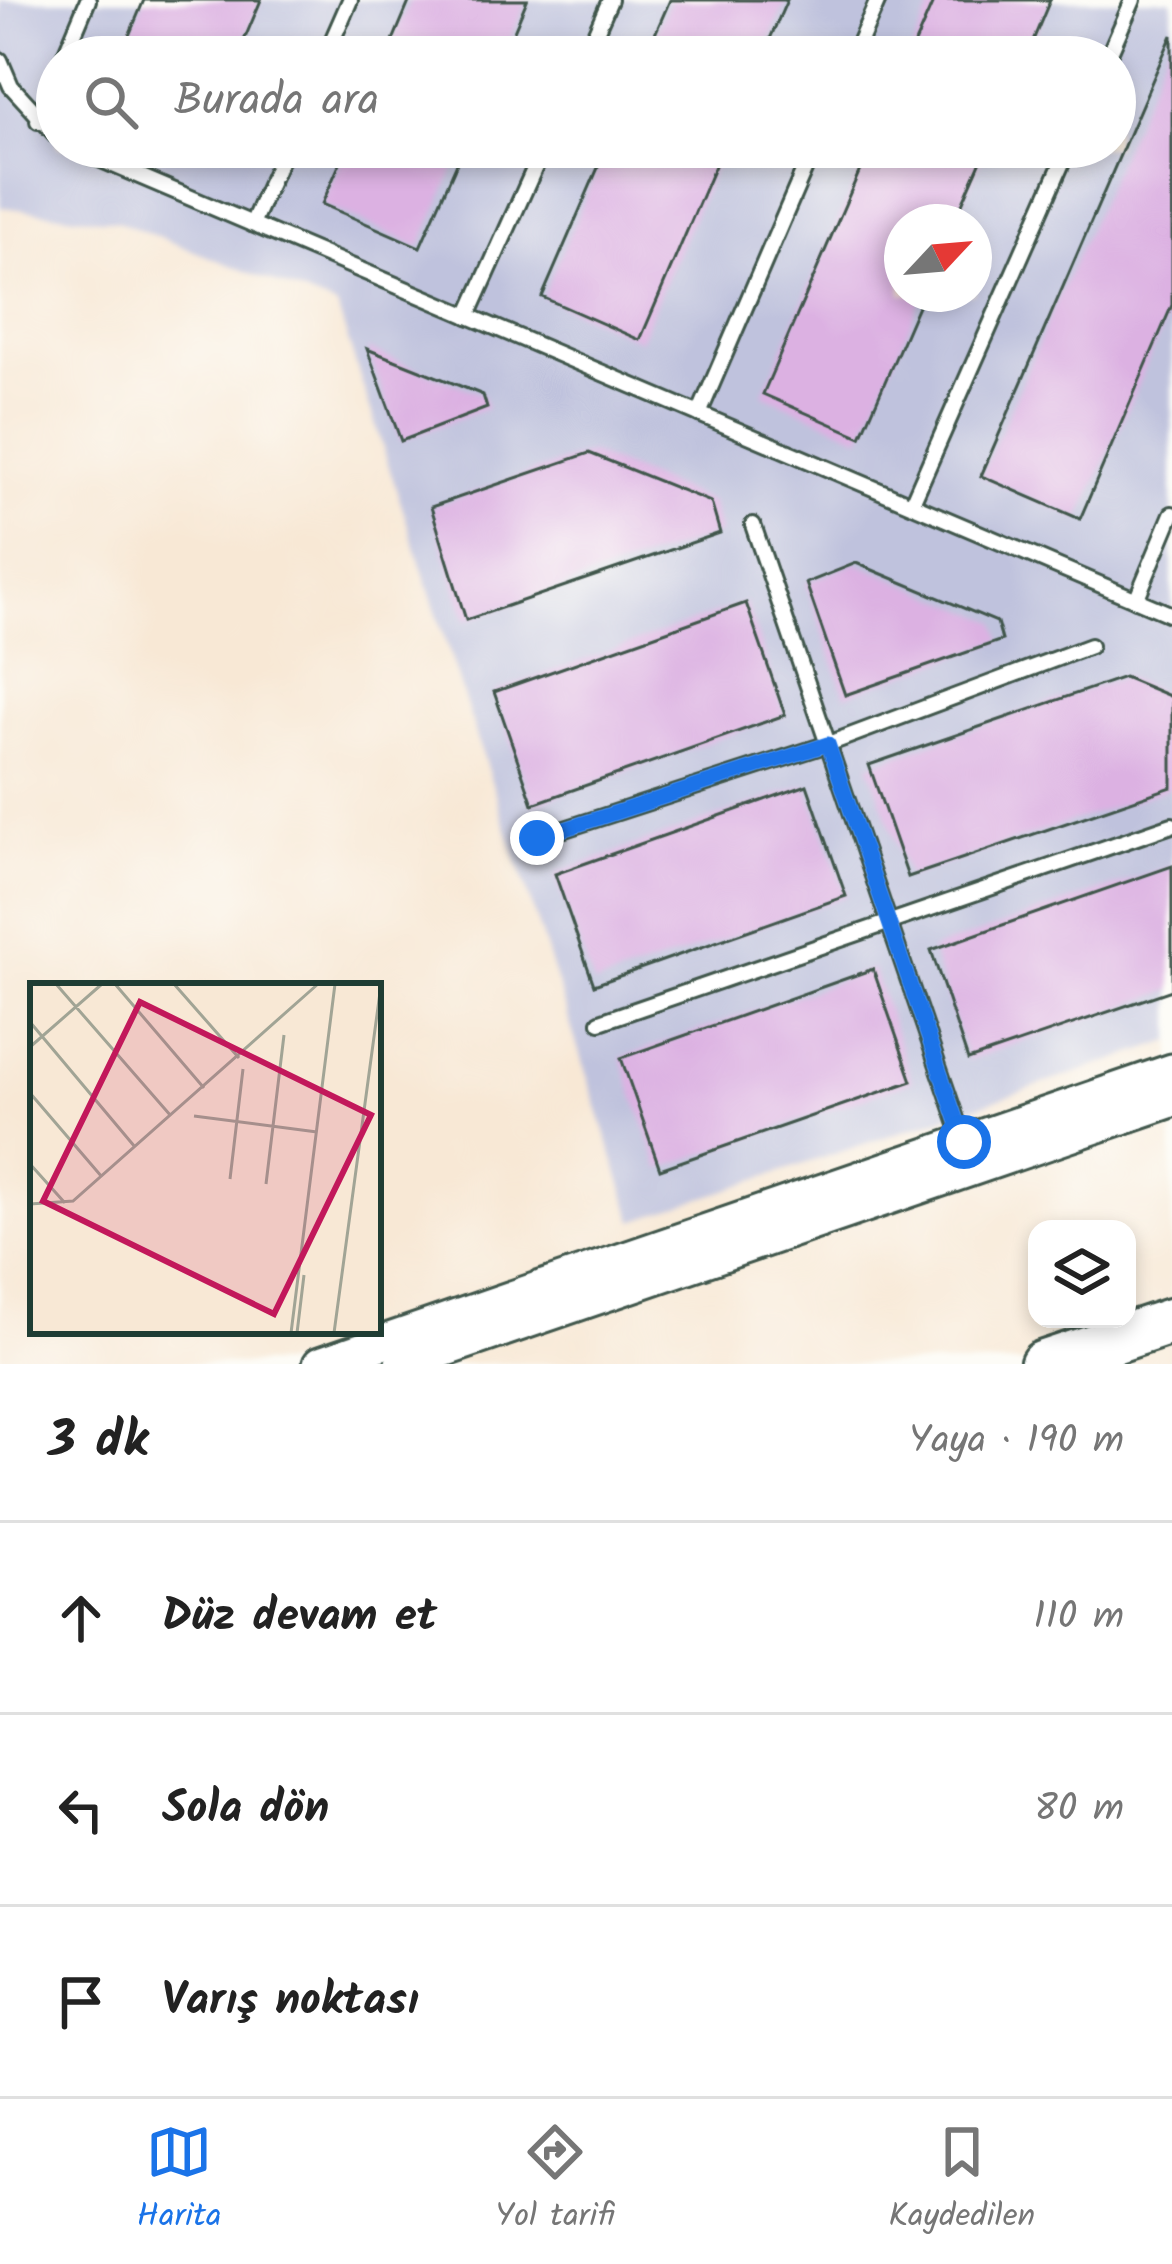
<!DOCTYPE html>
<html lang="tr">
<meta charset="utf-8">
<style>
body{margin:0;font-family:Kalam,sans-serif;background:#f6f6f6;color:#222}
.controls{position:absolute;right:36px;bottom:36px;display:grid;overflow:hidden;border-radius:24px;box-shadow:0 6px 18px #0003}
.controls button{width:108px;height:108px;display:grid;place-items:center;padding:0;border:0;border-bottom:3px solid #e0e0e0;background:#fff;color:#222;font:60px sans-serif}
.compass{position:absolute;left:884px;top:204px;width:108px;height:108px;border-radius:50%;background:#fff;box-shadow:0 6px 18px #0003;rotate:64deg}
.stop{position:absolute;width:36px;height:36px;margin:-27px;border:9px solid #1a73e8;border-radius:50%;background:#fff}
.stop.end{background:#1a73e8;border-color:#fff;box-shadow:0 3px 12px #0008}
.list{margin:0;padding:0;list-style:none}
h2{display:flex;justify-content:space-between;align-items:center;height:156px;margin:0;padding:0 48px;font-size:51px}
h2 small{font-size:39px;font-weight:400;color:#767676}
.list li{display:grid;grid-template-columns:78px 1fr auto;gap:36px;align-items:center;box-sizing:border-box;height:192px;padding:0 48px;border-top:3px solid #e0e0e0}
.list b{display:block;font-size:45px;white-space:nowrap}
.list em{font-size:39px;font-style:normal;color:#767676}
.icon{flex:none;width:66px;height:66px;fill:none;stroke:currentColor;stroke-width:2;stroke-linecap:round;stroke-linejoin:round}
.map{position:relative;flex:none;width:1172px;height:1364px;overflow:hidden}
.search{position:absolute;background:#fff;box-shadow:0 6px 18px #0003;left:36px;right:36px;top:36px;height:132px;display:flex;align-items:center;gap:30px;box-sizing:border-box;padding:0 42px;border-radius:66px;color:#767676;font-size:45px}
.sheet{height:732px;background:#fff}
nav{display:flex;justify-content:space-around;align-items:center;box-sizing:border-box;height:168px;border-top:3px solid #e0e0e0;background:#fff;font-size:33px;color:#767676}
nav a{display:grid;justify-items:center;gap:6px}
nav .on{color:#1a73e8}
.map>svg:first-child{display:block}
.industrial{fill:#bfc2dd;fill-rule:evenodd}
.building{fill:#dcb1e2}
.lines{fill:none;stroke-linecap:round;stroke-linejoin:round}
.service-casing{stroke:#40574c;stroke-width:20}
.tertiary-casing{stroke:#40574c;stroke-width:39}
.trunk-casing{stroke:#40574c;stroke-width:51}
.service{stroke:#fff;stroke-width:14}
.tertiary{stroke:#fff;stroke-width:33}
.trunk{stroke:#fff;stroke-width:45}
.route{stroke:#1a73e8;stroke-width:15}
.inset-road{fill:none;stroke:#a1a495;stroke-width:3}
.view{fill:#c2185b;fill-opacity:0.15;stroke:#c2185b;stroke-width:6}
.inset-edge{fill:none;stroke:#1f3d34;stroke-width:6}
</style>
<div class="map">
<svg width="1172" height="1364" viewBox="0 0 1172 1364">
<rect width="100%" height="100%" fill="#fdfcf7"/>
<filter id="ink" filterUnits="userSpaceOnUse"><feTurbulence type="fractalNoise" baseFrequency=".00833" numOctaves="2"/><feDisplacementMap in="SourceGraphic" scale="24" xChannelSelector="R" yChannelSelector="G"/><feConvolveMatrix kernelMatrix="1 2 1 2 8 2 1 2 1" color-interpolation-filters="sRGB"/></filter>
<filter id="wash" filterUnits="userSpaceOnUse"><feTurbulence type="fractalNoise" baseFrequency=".004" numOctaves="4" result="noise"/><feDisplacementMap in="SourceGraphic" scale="48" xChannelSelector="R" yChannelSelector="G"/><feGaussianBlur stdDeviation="2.7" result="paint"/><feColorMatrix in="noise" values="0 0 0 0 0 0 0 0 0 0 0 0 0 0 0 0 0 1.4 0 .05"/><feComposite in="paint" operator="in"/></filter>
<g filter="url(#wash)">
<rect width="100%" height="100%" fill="#f8e8d5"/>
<path class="industrial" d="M0 0H1172V1041L634 1221 337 307 117 221 0 207ZM57 57H1115V147H57ZM902 222H974V294H902Z"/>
<g id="blocks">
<g class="building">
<polygon points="144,0 261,0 237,57 120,57"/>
<polygon points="410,0 527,0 503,57 386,57"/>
<polygon points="670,0 787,0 762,57 645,57"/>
<polygon points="934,0 1050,0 1026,57 909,57"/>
<polygon points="1172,35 1172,305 1080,519 981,476"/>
<polygon points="347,147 464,147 420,247 322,204"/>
<polygon points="607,147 723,147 640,340 542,297"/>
<polygon points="870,147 987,147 954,222 902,222 902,294 923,294 861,437 763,394"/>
<polygon points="367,349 483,395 487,408 401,441"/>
<polygon points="589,453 711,502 720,533 466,620 431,507"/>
<polygon points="856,563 997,622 1002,640 845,695 806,583"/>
<polygon points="746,603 785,715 533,804 494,692"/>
<polygon points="1124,677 1172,697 1172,787 908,877 869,765"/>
<polygon points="807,785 846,896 594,985 555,874"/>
<polygon points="1172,866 1172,990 968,1060 931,950"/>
<polygon points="873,969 912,1081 660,1169 621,1058"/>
</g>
</g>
</g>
<g filter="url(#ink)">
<use href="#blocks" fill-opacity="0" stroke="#40574c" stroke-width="3"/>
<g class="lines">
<g class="service-casing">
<g id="service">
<polyline points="64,57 88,0"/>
<polyline points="325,57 350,0"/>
<polyline points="585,57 610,0"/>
<polyline points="853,57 878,0"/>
<polyline points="1108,57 1133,0"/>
<polyline points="0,60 11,86 57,136"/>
<polyline points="38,121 57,75"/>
<polyline points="71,147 1172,615"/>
<polyline points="252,224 286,147"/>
<polyline points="468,316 544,147"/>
<polyline points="699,414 814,147"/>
<polyline points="912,503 1069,147"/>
<polyline points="753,525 964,1142"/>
<polyline points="1136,600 1172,514"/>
<polyline points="537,838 828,744 1090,646"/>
<polyline points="600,1022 1172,825"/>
</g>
</g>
<g class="tertiary-casing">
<g id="tertiary">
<polyline points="320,1364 1172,1071"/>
<polyline points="402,1364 1172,1100"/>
</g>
</g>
<g class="trunk-casing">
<polyline id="trunk" points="1043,1364 1172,1321"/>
</g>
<use href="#service" class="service"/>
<use href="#tertiary" class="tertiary"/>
<use href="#trunk" class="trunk"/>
</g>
</g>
<g class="lines" filter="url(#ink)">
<polyline class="route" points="537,838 828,744 964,1142"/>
</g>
<g transform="translate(30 983)">
<rect width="351" height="351" fill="#f8e8d5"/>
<path class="inset-road" d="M26 1 141 133M85 1 174 105M144 1 209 75M0 39 105 164M0 64 72 1M0 110 72 194M164 133 287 149M0 181 35 220M200 196 213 86M236 201 254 52M0 221 43 218 288 1M261 350 305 1M267 350 274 292M304 350 351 2"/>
<path class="view" d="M110 19 341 132 244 331 13 218Z"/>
<rect width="351" height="351" class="inset-edge"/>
</g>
</svg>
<div class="controls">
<button><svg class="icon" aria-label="layers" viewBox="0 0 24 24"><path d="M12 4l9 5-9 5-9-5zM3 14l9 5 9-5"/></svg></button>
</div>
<svg class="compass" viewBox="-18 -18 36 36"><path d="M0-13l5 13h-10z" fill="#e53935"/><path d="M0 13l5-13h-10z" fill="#767676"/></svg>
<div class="stop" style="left:964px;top:1142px"></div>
<div class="stop end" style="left:537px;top:838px"></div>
<div class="search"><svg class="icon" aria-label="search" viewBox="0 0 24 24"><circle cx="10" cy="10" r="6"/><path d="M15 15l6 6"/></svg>Burada ara</div>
</div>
<section class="sheet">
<h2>3 dk<small>Yaya · 190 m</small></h2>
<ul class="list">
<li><svg class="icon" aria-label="ahead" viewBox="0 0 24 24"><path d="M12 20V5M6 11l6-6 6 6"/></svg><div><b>Düz devam et</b></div><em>110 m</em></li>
<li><svg class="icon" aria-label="left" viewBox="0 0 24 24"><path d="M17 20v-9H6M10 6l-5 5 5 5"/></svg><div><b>Sola dön</b></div><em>80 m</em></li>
<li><svg class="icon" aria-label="arrive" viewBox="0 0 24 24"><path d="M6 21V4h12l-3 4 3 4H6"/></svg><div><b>Varış noktası</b></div></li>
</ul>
</section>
<nav>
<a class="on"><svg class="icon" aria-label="map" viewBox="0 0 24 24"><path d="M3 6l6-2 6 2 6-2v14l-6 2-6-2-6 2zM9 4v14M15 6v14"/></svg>Harita</a>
<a><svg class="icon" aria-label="directions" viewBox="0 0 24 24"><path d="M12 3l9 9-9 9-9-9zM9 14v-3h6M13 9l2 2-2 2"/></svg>Yol tarifi</a>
<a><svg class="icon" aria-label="saved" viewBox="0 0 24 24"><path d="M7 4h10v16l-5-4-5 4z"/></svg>Kaydedilen</a>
</nav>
